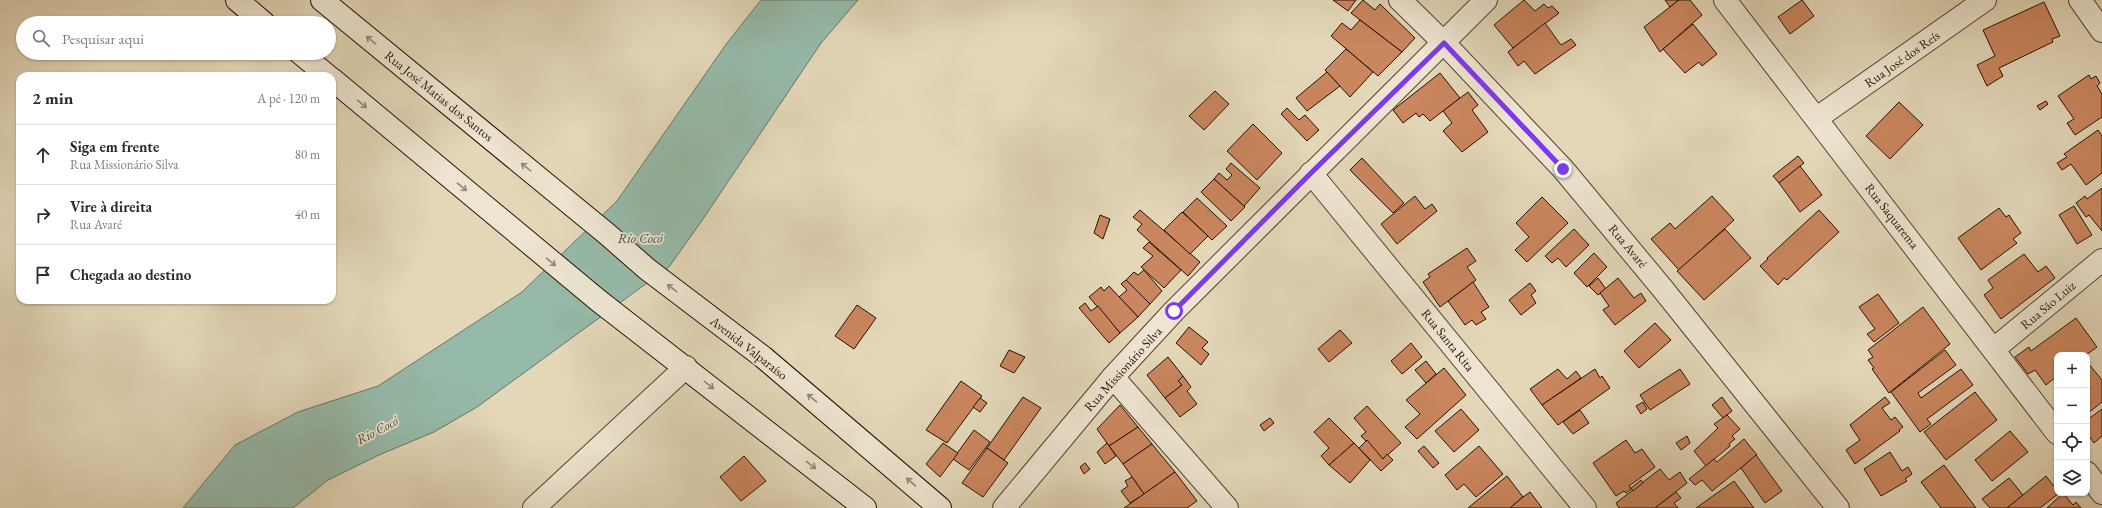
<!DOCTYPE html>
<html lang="pt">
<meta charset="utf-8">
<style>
body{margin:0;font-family:"EB Garamond",serif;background:#f2f2f3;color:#2b2b33}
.controls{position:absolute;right:12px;bottom:12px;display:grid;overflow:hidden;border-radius:8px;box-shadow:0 1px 3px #0004}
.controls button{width:36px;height:36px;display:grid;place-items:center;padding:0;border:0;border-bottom:1px solid #e1e1e2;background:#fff;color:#2b2b33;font:20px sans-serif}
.stop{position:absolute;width:12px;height:12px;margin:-9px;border:3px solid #7c3aed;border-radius:50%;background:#fff}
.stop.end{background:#7c3aed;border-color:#fff;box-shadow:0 1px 4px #0008}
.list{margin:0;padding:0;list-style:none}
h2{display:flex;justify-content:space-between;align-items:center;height:52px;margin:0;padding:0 16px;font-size:17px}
h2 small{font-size:13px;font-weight:400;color:#7c7c81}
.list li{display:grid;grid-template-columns:26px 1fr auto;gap:12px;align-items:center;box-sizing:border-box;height:60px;padding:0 16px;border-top:1px solid #e1e1e2}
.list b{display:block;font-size:15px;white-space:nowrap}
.list p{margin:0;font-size:13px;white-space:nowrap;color:#7c7c81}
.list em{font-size:13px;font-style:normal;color:#7c7c81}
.icon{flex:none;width:22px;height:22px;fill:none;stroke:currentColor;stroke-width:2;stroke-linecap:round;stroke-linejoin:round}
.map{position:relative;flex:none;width:2102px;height:508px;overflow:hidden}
.search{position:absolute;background:#fff;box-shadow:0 1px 3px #0004;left:16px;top:16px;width:320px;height:44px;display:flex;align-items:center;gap:10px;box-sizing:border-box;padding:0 14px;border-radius:22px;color:#7c7c81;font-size:15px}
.panel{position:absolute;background:#fff;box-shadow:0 1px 3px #0004;left:16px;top:72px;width:320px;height:232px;border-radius:12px}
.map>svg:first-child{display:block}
.water{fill:#96baaa;stroke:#697668}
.building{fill:#ca865e;stroke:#261104}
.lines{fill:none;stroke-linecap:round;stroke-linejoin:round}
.street-casing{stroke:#554231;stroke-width:24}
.secondary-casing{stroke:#261104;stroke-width:24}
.street{stroke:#ede5d1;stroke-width:22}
.secondary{stroke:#ede5d1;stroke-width:22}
.oneway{stroke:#938675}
.route{stroke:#7c3aed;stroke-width:5}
.labels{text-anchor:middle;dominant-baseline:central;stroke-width:3.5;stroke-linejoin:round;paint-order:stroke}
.street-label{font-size:13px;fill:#261104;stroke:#ede5d1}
.water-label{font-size:14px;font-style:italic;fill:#4d4c3e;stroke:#ede5d1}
</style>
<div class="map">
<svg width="2102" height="508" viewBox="0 0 2102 508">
<rect width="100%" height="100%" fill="#e3d7b8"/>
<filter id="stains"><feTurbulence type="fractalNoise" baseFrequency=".005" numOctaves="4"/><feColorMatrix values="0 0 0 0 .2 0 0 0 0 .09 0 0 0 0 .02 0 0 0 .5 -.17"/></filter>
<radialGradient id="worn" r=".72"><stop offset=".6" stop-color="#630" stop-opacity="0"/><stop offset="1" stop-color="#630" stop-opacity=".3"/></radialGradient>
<polygon class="water" points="761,0 858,0 821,43 703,219 669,267 477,407 434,432 379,455 328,480 293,508 183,508 235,445 298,412 378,386 522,292 617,201 727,43"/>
<g class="building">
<polygon points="1333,0 1356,0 1348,11"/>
<polygon points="1363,0 1375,10 1380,4 1415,38 1402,52 1351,13"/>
<polygon points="1524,0 1535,11 1544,4 1548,8 1552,6 1559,13 1513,48 1494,25"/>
<polygon points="1665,0 1679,0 1670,7"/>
<polygon points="1679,0 1690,0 1702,15 1660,52 1644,27"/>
<polygon points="1802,0 1814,16 1790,34 1778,17"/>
<polygon points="2044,2 2060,36 2052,39 2053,42 1999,68 2003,76 1987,86 1977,65 1995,56 1983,30"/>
<polygon points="1360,20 1402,52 1378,76 1331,36 1342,23 1351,30"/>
<polygon points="1545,23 1561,45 1571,39 1576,45 1535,74 1524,61 1518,66 1508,52"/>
<polygon points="1693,24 1717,54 1702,66 1699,62 1685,73 1663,49"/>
<polygon points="1346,49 1373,72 1350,97 1325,70"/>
<polygon points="1327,72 1340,86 1307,111 1296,98"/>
<polygon points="1440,73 1460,98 1430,121 1423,114 1419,117 1416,113 1403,123 1393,110"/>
<polygon points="2089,75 2091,79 2096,76 2100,83 2097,86 2102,94 2102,117 2075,135 2067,123 2074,119 2058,96"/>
<polygon points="1215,91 1229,104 1204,130 1189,116"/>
<polygon points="1468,92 1478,105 1472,110 1488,132 1462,152 1443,131 1452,123 1443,111"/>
<polygon points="2046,101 2048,104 2040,110 2037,106"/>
<polygon points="1899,102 1923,125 1890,159 1866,136"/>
<polygon points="1287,108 1299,120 1305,115 1319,130 1307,141 1281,114"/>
<polygon points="1253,124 1282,153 1257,180 1227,151"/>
<polygon points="2098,130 2102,136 2102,173 2086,185 2071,164 2062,170 2057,163 2067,157 2064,154"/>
<polygon points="1798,156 1804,163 1779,183 1773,176"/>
<polygon points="1362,158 1404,203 1393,213 1350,170"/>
<polygon points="1231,163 1260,188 1244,206 1214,179 1219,173 1227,180 1232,175 1226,169"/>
<polygon points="1800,166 1822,195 1800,212 1779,183"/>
<polygon points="1214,179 1245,207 1231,221 1201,192"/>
<polygon points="2102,188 2102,231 2089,215 2086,217 2076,203 2085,196 2087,199"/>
<polygon points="1415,196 1425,209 1432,204 1437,211 1397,244 1381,224"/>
<polygon points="1712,196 1734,220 1679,270 1651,239 1670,223 1675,229"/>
<polygon points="1542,197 1568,223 1527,262 1515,250 1529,237 1516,223"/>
<polygon points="1197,198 1227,226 1212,240 1183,212"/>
<polygon points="2074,206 2092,235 2077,244 2059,215"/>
<polygon points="1999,208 2006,217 2009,215 2021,233 2013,239 2017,243 1981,270 1958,238"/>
<polygon points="1140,210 1200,262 1188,276 1137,230 1142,224 1133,217"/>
<polygon points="1819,210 1839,232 1787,280 1784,278 1778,285 1760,266 1768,259 1767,258"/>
<polygon points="1182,212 1208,236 1190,254 1164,230"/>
<polygon points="1100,215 1110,219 1103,239 1094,233"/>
<polygon points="1574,229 1589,245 1566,267 1558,258 1552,263 1545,256"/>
<polygon points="1725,229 1751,258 1704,300 1677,271"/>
<polygon points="1149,242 1181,270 1164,288 1141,267 1153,256 1143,248"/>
<polygon points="1467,248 1476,261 1467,267 1476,280 1440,307 1423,282 1430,277 1428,274"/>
<polygon points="1594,253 1607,267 1587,287 1574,273"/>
<polygon points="2024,254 2038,272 2046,266 2055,278 2001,319 1984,295 1993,288 1988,280"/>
<polygon points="1144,270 1162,291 1150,304 1126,280 1134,272 1138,275"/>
<polygon points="1598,278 1606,289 1598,295 1589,286"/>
<polygon points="1618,278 1634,298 1641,293 1646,301 1615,325 1603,310 1609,306 1600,293"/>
<polygon points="1126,280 1150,304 1138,317 1119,297 1127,290 1121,284"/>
<polygon points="1473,282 1489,307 1481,312 1486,319 1476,325 1472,320 1465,325 1448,301"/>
<polygon points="1530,283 1536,291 1531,295 1536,303 1521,315 1509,300"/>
<polygon points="1109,286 1138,317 1120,333 1089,297 1101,287 1104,291"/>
<polygon points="1878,294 1899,323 1874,342 1867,334 1875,329 1859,307"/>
<polygon points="1085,303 1091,311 1098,306 1120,333 1109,343 1079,308"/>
<polygon points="857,305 876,318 854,349 835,336"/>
<polygon points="1923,307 1950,344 1889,393 1872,369 1874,368 1868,360 1873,357 1868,350"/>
<polygon points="2076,318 2097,347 2086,355 2057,355 2057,376 2046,385 2035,370 2028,374 2015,357 2029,347 2031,351"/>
<polygon points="1655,323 1671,340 1639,368 1624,351"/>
<polygon points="1189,327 1208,342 1202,348 1209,354 1201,365 1176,343"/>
<polygon points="1340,330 1352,343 1329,362 1318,349"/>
<polygon points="1411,343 1422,357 1402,374 1391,361"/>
<polygon points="1009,350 1025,357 1014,373 1000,366"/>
<polygon points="1945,350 1956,365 1918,393 1921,398 1961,369 1973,385 1927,419 1931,424 1920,432 1891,392"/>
<polygon points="1168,357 1183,376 1178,381 1182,385 1165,398 1147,375"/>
<polygon points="1426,361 1436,374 1426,383 1415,370"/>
<polygon points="2088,363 2102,380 2102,402 2087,414"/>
<polygon points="1444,368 1466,395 1417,439 1405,427 1420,414 1406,400"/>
<polygon points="1558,369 1567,379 1576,371 1581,378 1542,405 1530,389"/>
<polygon points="1595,369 1600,378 1602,376 1610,388 1558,425 1542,405"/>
<polygon points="1680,369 1690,384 1650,410 1640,395"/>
<polygon points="1183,376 1191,387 1187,391 1197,404 1180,417 1165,398 1182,385 1178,381"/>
<polygon points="961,381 982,396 947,443 926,430"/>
<polygon points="1975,392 1997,420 1946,460 1924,432"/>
<polygon points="1023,397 1041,408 1004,460 987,448"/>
<polygon points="1722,397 1732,411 1723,418 1712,405"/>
<polygon points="1885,397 1890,403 1882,408 1891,420 1895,417 1903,427 1899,430 1900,431 1855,464 1846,450 1860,440 1850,425"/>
<polygon points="980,398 987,403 980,412 973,407"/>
<polygon points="1643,402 1647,409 1641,414 1636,406"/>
<polygon points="1120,405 1138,427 1109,446 1097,429"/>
<polygon points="1367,406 1401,443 1383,459 1361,436 1366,432 1354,418"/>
<polygon points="1461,409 1479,430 1454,452 1435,431"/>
<polygon points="2102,409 2102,436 2094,443 2087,433 2087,420"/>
<polygon points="1580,410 1589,423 1573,434 1563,422"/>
<polygon points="1727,415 1740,429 1732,436 1735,439 1729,444 1730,446 1706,466 1694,451 1718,428 1714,424"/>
<polygon points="1270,418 1274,423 1264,431 1260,425"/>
<polygon points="1329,418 1354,443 1329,465 1321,456 1329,448 1314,432"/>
<polygon points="1138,427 1152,444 1123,464 1109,446"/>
<polygon points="974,430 990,442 969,470 953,459"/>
<polygon points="2010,431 2028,452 1992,481 1975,460"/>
<polygon points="1687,436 1690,443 1681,450 1676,443"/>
<polygon points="1744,439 1757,455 1712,491 1702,480 1695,485 1689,479 1714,459 1717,462"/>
<polygon points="1367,440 1383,459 1387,454 1393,460 1381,471 1359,448"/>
<polygon points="1626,440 1635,453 1642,449 1655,467 1629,486 1631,489 1626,493 1624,491 1616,496 1593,463"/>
<polygon points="943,443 958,453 940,477 926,464"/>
<polygon points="1107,443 1116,456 1105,464 1097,452"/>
<polygon points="1354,443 1370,460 1350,483 1329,465"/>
<polygon points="1152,444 1175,472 1144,494 1123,464"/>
<polygon points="1424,446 1439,463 1433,468 1418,451"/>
<polygon points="1479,446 1503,474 1476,497 1464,484 1457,490 1445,475"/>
<polygon points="987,448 1008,463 983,497 962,483"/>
<polygon points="1890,452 1902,471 1908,467 1912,474 1905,479 1907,481 1881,496 1864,469"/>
<polygon points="1756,455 1782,491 1765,503 1741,468"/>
<polygon points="744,456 766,481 741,501 720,477"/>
<polygon points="1085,463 1090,469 1084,474 1080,467"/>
<polygon points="1944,465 1976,508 1941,508 1921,482"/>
<polygon points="1660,469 1669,480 1680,472 1687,483 1655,508 1619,508 1616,503"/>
<polygon points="1175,472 1197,501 1187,508 1124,508"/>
<polygon points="1507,476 1523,497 1510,508 1468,508"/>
<polygon points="2046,476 2059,493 2040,508 2007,508"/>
<polygon points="1132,477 1144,494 1130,503 1121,491 1128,486 1125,481"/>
<polygon points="2009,478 2023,495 2007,508 1990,508 1982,499"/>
<polygon points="1641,480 1643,483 1633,491 1631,488"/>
<polygon points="1734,481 1754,508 1696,508"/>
<polygon points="1530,492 1542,508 1510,508 1523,497"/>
<polygon points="1676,492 1681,498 1674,503 1678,508 1655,508"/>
<polygon points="2063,493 2073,505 2076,502 2081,508 2047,508"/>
</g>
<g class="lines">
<g class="street-casing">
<g id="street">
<polyline points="1400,0 1444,43 1563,169 1662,288 1838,508"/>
<polyline points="1725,0 2057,433"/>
<polyline points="2080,0 2102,31"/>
<polyline points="1817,118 1985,0"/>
<polyline points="1311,173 1585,508"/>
<polyline points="1994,349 2102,260"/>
<polyline points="1113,377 1227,508"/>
<polyline points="2087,473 2102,493"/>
<polyline points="534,508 686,367"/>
<polyline points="1004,508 1113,377 1174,311 1486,0"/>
</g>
</g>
<g class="secondary-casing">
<g id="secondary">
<polyline points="237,0 264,23"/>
<polyline points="322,0 607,234 647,269 763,357 940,508"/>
<polyline points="300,53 328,76"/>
<polyline points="332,79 599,301 865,508"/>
</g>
</g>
<use href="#street" class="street"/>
<use href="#secondary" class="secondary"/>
</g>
<defs><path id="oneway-shaft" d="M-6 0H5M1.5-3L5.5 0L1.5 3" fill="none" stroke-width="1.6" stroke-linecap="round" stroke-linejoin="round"/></defs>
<g class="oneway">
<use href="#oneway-shaft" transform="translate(371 40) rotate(-141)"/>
<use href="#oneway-shaft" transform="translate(362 104) rotate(40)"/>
<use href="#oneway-shaft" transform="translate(526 167) rotate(-141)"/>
<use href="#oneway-shaft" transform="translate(462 187) rotate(40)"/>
<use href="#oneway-shaft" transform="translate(551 262) rotate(39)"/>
<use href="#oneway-shaft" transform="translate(672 288) rotate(-143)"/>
<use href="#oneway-shaft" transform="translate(709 385) rotate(38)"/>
<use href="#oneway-shaft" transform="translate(812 398) rotate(-140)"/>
<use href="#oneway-shaft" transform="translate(811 465) rotate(38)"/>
<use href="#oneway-shaft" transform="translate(911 482) rotate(-139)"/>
</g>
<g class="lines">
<polyline class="route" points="1174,311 1311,173 1444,43 1563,169"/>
</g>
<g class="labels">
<g class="street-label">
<text transform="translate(1902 59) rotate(-35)">Rua José dos Reís</text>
<text transform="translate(439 96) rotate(39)">Rua José Matias dos Santos</text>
<text transform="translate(1892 216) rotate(52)">Rua Saquarema</text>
<text transform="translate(1628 246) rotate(50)">Rua Avaré</text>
<text transform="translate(2048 305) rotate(-40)">Rua São Luiz</text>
<text transform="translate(1448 340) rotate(51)">Rua Santa Rita</text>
<text transform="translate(749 348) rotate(38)">Avenida Valparaíso</text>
<text transform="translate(1123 369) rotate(-48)">Rua Missionário Silva</text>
</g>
<g class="water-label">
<text x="640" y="238">Rio Cocó</text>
<text transform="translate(377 430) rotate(-28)">Rio Cocó</text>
</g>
</g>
<rect width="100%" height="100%" filter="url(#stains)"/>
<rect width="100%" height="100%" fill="url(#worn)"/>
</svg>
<div class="controls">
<button>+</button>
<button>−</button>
<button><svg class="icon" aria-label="locate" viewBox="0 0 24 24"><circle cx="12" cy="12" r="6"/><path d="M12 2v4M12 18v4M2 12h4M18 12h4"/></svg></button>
<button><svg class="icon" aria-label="layers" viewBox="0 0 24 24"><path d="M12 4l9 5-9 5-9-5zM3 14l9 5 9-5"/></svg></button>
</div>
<div class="stop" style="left:1174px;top:311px"></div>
<div class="stop end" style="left:1563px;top:169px"></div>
<div class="search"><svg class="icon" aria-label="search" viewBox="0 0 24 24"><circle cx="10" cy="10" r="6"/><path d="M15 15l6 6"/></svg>Pesquisar aqui</div>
<section class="panel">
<h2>2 min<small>A pé · 120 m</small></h2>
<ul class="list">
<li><svg class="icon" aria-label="ahead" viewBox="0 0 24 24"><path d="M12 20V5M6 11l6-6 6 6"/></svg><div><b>Siga em frente</b><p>Rua Missionário Silva</p></div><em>80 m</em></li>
<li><svg class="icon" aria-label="right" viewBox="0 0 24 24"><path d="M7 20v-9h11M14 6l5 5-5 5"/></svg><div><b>Vire à direita</b><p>Rua Avaré</p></div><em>40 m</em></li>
<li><svg class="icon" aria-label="arrive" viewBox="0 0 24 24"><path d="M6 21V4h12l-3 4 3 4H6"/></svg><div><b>Chegada ao destino</b></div></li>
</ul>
</section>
</div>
